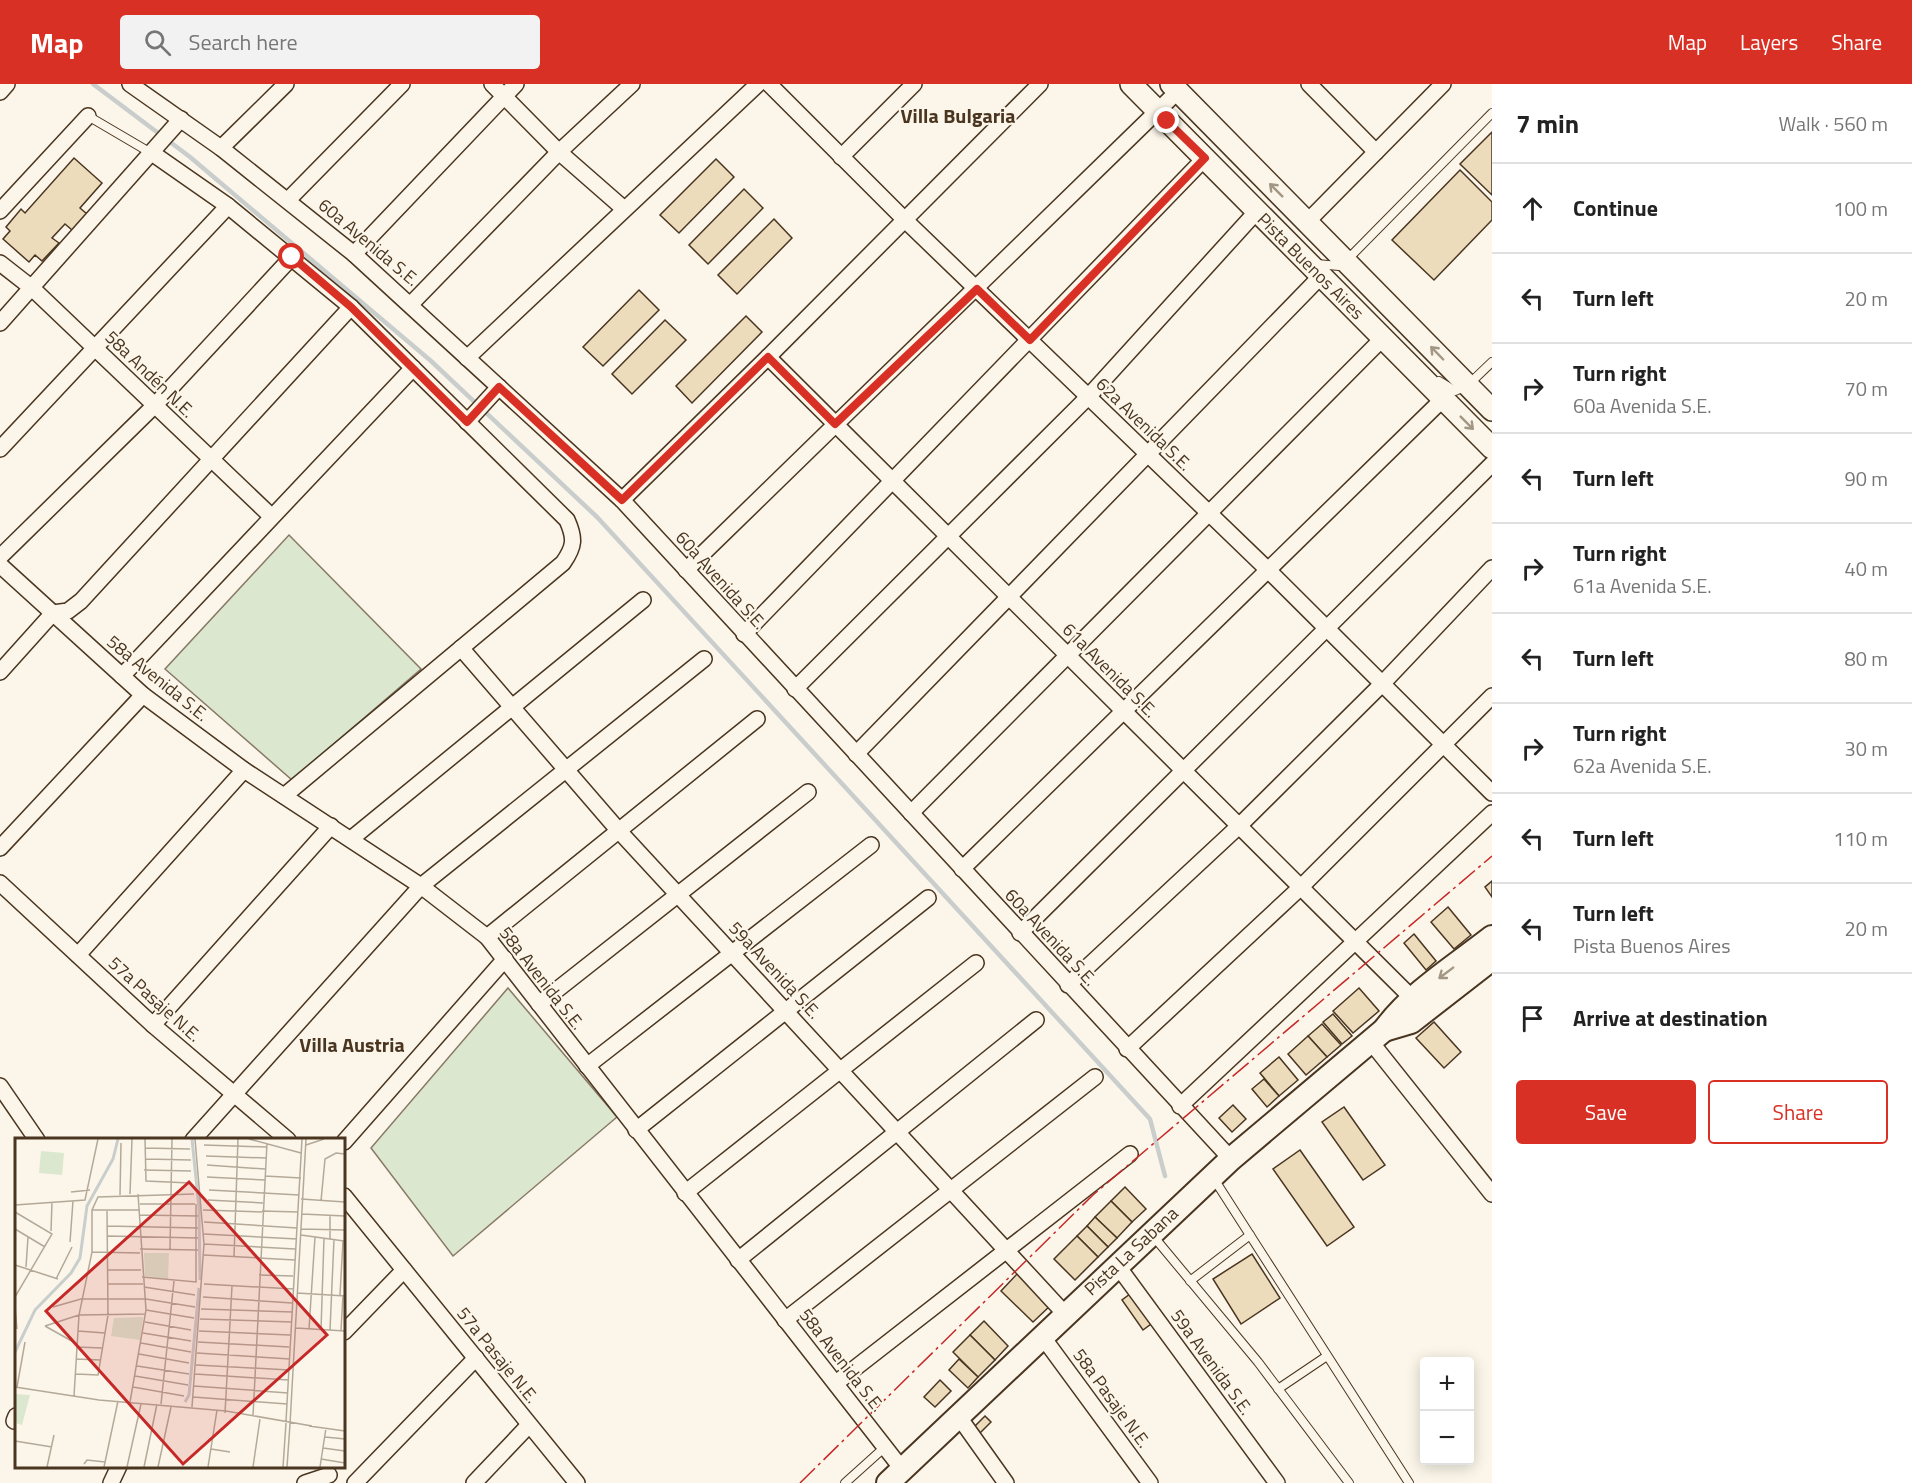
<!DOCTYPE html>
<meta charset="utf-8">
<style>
body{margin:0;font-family:"Titillium Web",sans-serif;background:#f2f2f2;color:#222}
.controls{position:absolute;right:18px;bottom:18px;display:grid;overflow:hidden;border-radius:6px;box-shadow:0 3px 15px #0003}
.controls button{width:54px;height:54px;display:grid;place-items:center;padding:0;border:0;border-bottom:2px solid #e0e0e0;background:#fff;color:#222;font:30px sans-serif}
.stop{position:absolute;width:18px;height:18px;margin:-14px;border:4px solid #d93025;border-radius:50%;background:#fff}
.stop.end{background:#d93025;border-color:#fff;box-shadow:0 2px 6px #0008}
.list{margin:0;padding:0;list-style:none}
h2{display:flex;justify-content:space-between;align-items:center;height:78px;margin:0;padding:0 24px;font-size:26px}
h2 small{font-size:20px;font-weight:400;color:#767676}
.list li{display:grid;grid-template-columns:39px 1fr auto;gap:18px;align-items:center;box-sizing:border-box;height:90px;padding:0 24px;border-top:2px solid #e0e0e0}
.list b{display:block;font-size:22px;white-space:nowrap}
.list p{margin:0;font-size:20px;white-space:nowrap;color:#767676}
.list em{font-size:20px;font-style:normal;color:#767676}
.actions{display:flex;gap:12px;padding:18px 24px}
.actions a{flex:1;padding:14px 0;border:2px solid #d93025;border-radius:6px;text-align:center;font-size:21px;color:#d93025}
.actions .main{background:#d93025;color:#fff}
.icon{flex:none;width:33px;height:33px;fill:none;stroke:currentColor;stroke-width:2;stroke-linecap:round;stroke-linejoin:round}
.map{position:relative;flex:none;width:1492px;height:1399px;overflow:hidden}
header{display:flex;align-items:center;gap:36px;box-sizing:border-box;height:84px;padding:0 30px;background:#d93025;color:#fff}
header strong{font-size:28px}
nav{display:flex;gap:33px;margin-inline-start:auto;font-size:21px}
.search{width:420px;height:54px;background:#f2f2f2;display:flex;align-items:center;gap:15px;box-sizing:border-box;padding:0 21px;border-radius:6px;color:#767676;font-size:22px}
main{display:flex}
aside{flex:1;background:#fff}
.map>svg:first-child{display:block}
.green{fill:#dce7d0;stroke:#887966;stroke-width:1.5}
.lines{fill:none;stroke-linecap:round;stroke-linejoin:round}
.stream{stroke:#c9cecd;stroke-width:4.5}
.building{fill:#ecdcbc;stroke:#4a3520;stroke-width:1.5}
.service-casing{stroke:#4a3520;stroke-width:10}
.minor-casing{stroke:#4a3520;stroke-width:18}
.secondary-casing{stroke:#4a3520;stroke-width:24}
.primary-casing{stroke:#4a3520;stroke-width:26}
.service{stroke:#fbf6e9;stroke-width:8}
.minor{stroke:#fbf6e9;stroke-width:15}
.secondary{stroke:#fbf6e9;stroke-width:21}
.primary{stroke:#fbf6e9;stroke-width:22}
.power{stroke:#c62828;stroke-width:1.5;stroke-dasharray:21 4.5 3 4.5;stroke-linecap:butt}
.oneway{stroke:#a29684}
.route{stroke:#d93025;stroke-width:8}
.labels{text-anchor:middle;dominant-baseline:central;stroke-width:4.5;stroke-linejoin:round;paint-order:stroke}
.street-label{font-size:18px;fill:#4a3520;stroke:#fbf6e9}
.neighbourhood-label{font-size:20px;font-weight:bold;fill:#4a3520;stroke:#fbf6e9}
.inset-river{fill:none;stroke:#c9cecd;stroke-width:3}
.inset-road{fill:none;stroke:#b4a999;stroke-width:1.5}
.view{fill:#c62828;fill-opacity:0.15;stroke:#c62828;stroke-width:3}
.inset-edge{fill:none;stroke:#4a3520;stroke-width:3}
</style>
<header>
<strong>Map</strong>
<div class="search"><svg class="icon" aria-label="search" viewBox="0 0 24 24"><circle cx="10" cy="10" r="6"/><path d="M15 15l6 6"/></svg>Search here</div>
<nav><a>Map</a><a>Layers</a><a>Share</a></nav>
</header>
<main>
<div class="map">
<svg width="1492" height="1399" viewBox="0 0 1492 1399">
<rect width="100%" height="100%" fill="#fbf6e9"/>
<g class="green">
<polygon points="289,451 421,585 292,696 165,585"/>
<polygon points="508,904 617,1033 453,1172 371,1064"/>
</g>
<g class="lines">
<polyline class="stream" points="93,0 190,73 431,277 597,433 1150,1035 1165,1092"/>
</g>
<g class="building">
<polygon points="1492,48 1492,111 1460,80"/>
<polygon points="74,74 102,99 80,124 87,130 72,146 65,140 52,154 59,159 42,177 35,171 29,178 3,155 10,147 6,143 21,125 25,129"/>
<polygon points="716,75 734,93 679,149 660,131"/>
<polygon points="1460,86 1492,118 1492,136 1434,196 1392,156"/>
<polygon points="744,105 763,124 708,180 689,161"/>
<polygon points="774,135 792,154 737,210 718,191"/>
<polygon points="639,206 659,226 603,282 583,263"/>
<polygon points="746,232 762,248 692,319 676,302"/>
<polygon points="665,236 686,256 632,310 612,290"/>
<polygon points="1492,797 1492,813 1485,803"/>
<polygon points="1448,823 1471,851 1454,865 1431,838"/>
<polygon points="1414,850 1436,877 1426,886 1404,859"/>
<polygon points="1359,904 1379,927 1353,949 1333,927"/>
<polygon points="1333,930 1352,952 1342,960 1323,938"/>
<polygon points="1434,938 1461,968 1444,984 1416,954"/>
<polygon points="1322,940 1341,961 1327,973 1308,952"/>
<polygon points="1308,952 1327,973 1306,991 1288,970"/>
<polygon points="1279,973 1298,996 1279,1012 1260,989"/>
<polygon points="1264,995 1279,1012 1267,1023 1252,1005"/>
<polygon points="1233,1021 1246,1035 1232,1048 1219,1034"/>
<polygon points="1344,1023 1385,1081 1363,1096 1322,1038"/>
<polygon points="1300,1066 1354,1143 1327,1162 1273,1085"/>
<polygon points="1125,1103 1146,1125 1132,1138 1111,1117"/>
<polygon points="1111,1117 1132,1138 1117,1154 1095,1133"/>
<polygon points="1095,1133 1117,1154 1108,1163 1087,1142"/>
<polygon points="1087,1142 1108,1163 1098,1173 1077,1152"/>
<polygon points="1077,1152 1098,1173 1075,1196 1054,1175"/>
<polygon points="1252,1170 1280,1214 1241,1240 1213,1195"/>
<polygon points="1018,1189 1051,1221 1033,1238 1001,1207"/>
<polygon points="1134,1207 1155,1237 1143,1246 1122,1216"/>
<polygon points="984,1237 1008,1262 995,1276 970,1251"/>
<polygon points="970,1251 995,1276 978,1293 953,1268"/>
<polygon points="959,1275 978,1293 968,1304 949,1286"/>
<polygon points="940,1296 951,1307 935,1323 924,1313"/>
<polygon points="985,1332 991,1338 980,1349 974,1343"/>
</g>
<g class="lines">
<g class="service-casing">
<g id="service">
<polyline points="88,32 151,69"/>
<polyline points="1317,180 1339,182 1346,177 1492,29"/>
<polyline points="1439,297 1455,307 1468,301 1492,278"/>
<polyline points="1214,1095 1409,1399"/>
<polyline points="1154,1153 1258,1278 1349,1399"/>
<polyline points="1190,1197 1250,1151"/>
<polyline points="1278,1305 1327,1272"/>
<polyline points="845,1399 885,1363"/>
</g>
</g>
<g class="minor-casing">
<g id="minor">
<polyline points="130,0 221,64 354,170 622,416 1231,1075"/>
<polyline points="492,0 559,68 623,124"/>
<polyline points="769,0 905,136 1267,485 1492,709"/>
<polyline points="1309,0 1376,68"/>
<polyline points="0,8 7,0"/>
<polyline points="221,64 286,0"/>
<path d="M152 69 228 122 351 223 567 436C575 454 575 462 563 479L284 712"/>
<polyline points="841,73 914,0"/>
<polyline points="288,116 402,0"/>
<polyline points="0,127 88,32"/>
<polyline points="1307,138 1443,0"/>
<polyline points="354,170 516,0"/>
<polyline points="0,179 32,204 271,432"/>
<polyline points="411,220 559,68 632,0"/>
<polyline points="0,239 181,35"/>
<polyline points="768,273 1419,921"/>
<polyline points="467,274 758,0"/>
<polyline points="467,338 499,303"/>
<polyline points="0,365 228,122"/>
<polyline points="622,416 768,273 1040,0"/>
<polyline points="0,473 155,321 292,173"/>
<polyline points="0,481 143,611 244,686 421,802 487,853 902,1385"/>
<polyline points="686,486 1178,7"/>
<polyline points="744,550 1205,74"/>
<polyline points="461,564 619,747 1065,1230"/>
<polyline points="0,588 53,529 68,527 81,517 351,223"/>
<polyline points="122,592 413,284"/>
<polyline points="795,605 1088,313 1257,127"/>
<polyline points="856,670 1321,192"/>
<polyline points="911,729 1383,254"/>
<polyline points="351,755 643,516"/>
<polyline points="0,764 143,611"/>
<polyline points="962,785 1443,315"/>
<polyline points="0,799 153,941 288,1056"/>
<polyline points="1020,849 1492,380"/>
<polyline points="487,853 757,635"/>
<polyline points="78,871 244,686"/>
<polyline points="1068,901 1239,742 1382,600 1492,484"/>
<polyline points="539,920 808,708"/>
<polyline points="153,941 331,742"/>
<polyline points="1371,958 1492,1110"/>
<polyline points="1127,965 1301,803 1492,612"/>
<polyline points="587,982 871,761"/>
<polyline points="0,1002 37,1056"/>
<polyline points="1180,1022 1492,729"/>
<polyline points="636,1046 928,814"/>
<polyline points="193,1056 421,802 704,575"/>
<polyline points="344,1058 505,875"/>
<polyline points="685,1109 976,879"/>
<polyline points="344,1112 577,1399"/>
<polyline points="738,1176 1036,936"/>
<polyline points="1117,1181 1277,1399"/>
<polyline points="785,1236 1095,993"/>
<polyline points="344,1248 404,1186"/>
<polyline points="1042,1252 1150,1399"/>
<polyline points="836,1299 1130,1070"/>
<polyline points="959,1333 1006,1399"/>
<polyline points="14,1337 16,1332"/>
<polyline points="111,1399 119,1382"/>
<polyline points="305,1399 329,1391"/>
<polyline points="355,1399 476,1274"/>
<polyline points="474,1399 529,1341"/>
</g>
</g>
<g class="secondary-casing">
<g id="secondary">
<polyline points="1131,0 1492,364"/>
<polyline points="1171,0 1492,326"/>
</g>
</g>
<g class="primary-casing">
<g id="primary">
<polyline points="1384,946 1411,938 1492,875"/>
<path d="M888 1399 1231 1075 1384 946C1412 908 1455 882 1492 853"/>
</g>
</g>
<use href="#service" class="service"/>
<use href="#minor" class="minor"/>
<use href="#secondary" class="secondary"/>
<use href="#primary" class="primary"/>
<polyline class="power" points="800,1399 1093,1111 1492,772"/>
</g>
<defs><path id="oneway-shaft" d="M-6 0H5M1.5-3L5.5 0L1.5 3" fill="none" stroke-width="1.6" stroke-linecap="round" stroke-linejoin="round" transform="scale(1.5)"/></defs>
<g class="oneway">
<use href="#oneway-shaft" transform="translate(1276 106) rotate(-135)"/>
<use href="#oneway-shaft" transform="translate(1437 269) rotate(-134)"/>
<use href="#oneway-shaft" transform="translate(1467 339) rotate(45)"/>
<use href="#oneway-shaft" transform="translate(1446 889) rotate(143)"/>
</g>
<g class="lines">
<polyline class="route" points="292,173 351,223 467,338 499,303 622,416 768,273 835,340 977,205 1030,256 1205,74 1167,37"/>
</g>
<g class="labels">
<g class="street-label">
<text transform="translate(369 158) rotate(40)">60a Avenida S.E.</text>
<text transform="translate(1311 182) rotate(45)">Pista Buenos Aires</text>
<text transform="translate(150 290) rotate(44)">58a Andén N.E.</text>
<text transform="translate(1144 340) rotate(44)">62a Avenida S.E.</text>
<text transform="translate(721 496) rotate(48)">60a Avenida S.E.</text>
<text transform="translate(1110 586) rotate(45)">61a Avenida S.E.</text>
<text transform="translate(158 594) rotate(39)">58a Avenida S.E.</text>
<text transform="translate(1051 853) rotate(47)">60a Avenida S.E.</text>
<text transform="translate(775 886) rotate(47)">59a Avenida S.E.</text>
<text transform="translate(542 894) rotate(52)">58a Avenida S.E.</text>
<text transform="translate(155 915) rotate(42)">57a Pasaje N.E.</text>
<text transform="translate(1131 1167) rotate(-43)">Pista La Sabana</text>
<text transform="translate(498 1271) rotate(51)">57a Pasaje N.E.</text>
<text transform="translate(842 1276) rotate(52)">58a Avenida S.E.</text>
<text transform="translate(1212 1278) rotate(54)">59a Avenida S.E.</text>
<text transform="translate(1112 1314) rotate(54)">58a Pasaje N.E.</text>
</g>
<g class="neighbourhood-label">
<text x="958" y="31">Villa Bulgaria</text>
<text x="352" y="960">Villa Austria</text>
</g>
</g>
<g transform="translate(15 1054)">
<rect width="330" height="330" fill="#fbf6e9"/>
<path d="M26 13 49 15 47 37 24 35ZM129 115H154L153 141 130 138ZM128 179 125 202 96 198 99 180ZM0 256 15 257 7 287 0 285Z" fill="#dce7d0"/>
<path class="inset-river" d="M177 1 184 70 185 142M0 214 20 172 56 135 65 120 72 68 98 21 103 1M170 264 174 257 184 150"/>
<path class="inset-road" d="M130 1 131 43 175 45M234 1 286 15M189 7 251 9M291 7 309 1M130 10 175 11M191 18 251 20M130 21 176 22M192 27 250 31M129 32 176 33M250 38 286 40M192 39 250 42M194 52 284 57M56 54 75 52M115 56 117 1M105 57 106 5M286 61 330 64M193 62 248 65M306 63 310 21 321 15 330 16M125 66H180M0 67 70 62 83 1M77 72H125M188 72 247 74M247 73 283 74M0 74 37 96 0 159M287 76 330 78M125 77 183 78M189 84 282 90M92 88 183 90M0 91 30 109M286 91 330 92M36 93 37 64M189 96 282 101M286 97 329 103M93 98 183 100M315 101V77M55 104 58 63M189 106 280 111M125 111 183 112M155 111 157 1M77 114 125 115M189 117 280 122M219 119 223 1M0 127 43 141M11 129 13 99M92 132H126M244 137 278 138M127 139 181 144V66M41 141 57 109M92 146H128M189 146 279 151M129 149 180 157M282 155 330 158M325 157 328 103M188 159 277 165M0 169 2 191M38 169 66 161H131L180 169M186 171 277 174M131 172 179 180M185 181 277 184M130 184 176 192M30 188 64 177 131 176M30 188 62 206M281 190 330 193M294 191 300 99M306 192 309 100M315 192 319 101M326 192 328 157M63 193 90 195M184 193 275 197M128 195 176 203M183 204 274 209M126 205 176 214M62 209 87 210M182 215 275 221M124 216 174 225M61 221 86 222M181 227 274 232M122 228 174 236M61 236 83 237 93 177 92 73M180 236 274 242M120 238 173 247M179 248 273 255M0 249 84 262 211 273 297 288M2 249 10 204M118 249 169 258M59 258 64 177 77 114V72L83 59 179 56M178 259 272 266M115 264 131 172 123 56M146 266 159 143M177 269 189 106 180 1M210 275 217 148M238 278 252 5M271 283 287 1M275 286 291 1M294 288 330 293M310 299 330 301M0 303 37 309M308 310 330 313M196 311 215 314M306 321 330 325M69 326 72 322 90 324M32 329 39 297M89 329 103 263M112 329 126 266M129 329 142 266M143 329 156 269M193 329 202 272M238 329 245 281M268 329 271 285M272 329 275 286M305 329 311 290"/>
<path class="view" d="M174 44 312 197 168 326 31 173Z"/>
<rect width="330" height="330" class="inset-edge"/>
</g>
</svg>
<div class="controls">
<button>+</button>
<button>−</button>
</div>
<div class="stop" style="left:292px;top:173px"></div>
<div class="stop end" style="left:1167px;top:37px"></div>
</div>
<aside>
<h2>7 min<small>Walk · 560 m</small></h2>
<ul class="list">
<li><svg class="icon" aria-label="ahead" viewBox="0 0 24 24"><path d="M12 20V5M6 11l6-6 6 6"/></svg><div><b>Continue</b></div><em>100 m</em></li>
<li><svg class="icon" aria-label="left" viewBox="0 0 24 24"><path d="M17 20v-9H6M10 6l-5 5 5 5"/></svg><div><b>Turn left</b></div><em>20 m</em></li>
<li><svg class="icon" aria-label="right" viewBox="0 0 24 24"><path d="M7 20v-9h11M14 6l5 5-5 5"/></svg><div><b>Turn right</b><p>60a Avenida S.E.</p></div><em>70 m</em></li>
<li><svg class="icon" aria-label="left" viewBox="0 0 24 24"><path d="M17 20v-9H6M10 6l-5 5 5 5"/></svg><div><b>Turn left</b></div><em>90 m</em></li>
<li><svg class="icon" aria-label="right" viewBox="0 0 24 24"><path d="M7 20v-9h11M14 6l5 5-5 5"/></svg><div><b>Turn right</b><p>61a Avenida S.E.</p></div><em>40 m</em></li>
<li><svg class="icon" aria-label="left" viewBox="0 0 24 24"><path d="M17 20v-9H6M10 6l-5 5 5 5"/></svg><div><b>Turn left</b></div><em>80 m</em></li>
<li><svg class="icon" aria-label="right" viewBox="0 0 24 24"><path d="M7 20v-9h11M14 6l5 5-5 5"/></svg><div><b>Turn right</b><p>62a Avenida S.E.</p></div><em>30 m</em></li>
<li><svg class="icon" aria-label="left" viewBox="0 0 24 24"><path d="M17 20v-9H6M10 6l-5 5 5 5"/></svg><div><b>Turn left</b></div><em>110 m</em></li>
<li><svg class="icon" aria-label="left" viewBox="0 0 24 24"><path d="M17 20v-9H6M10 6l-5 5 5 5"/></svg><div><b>Turn left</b><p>Pista Buenos Aires</p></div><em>20 m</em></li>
<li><svg class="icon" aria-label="arrive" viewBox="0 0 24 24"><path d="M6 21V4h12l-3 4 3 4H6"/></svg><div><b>Arrive at destination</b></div></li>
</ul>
<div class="actions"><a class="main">Save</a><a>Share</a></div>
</aside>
</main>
